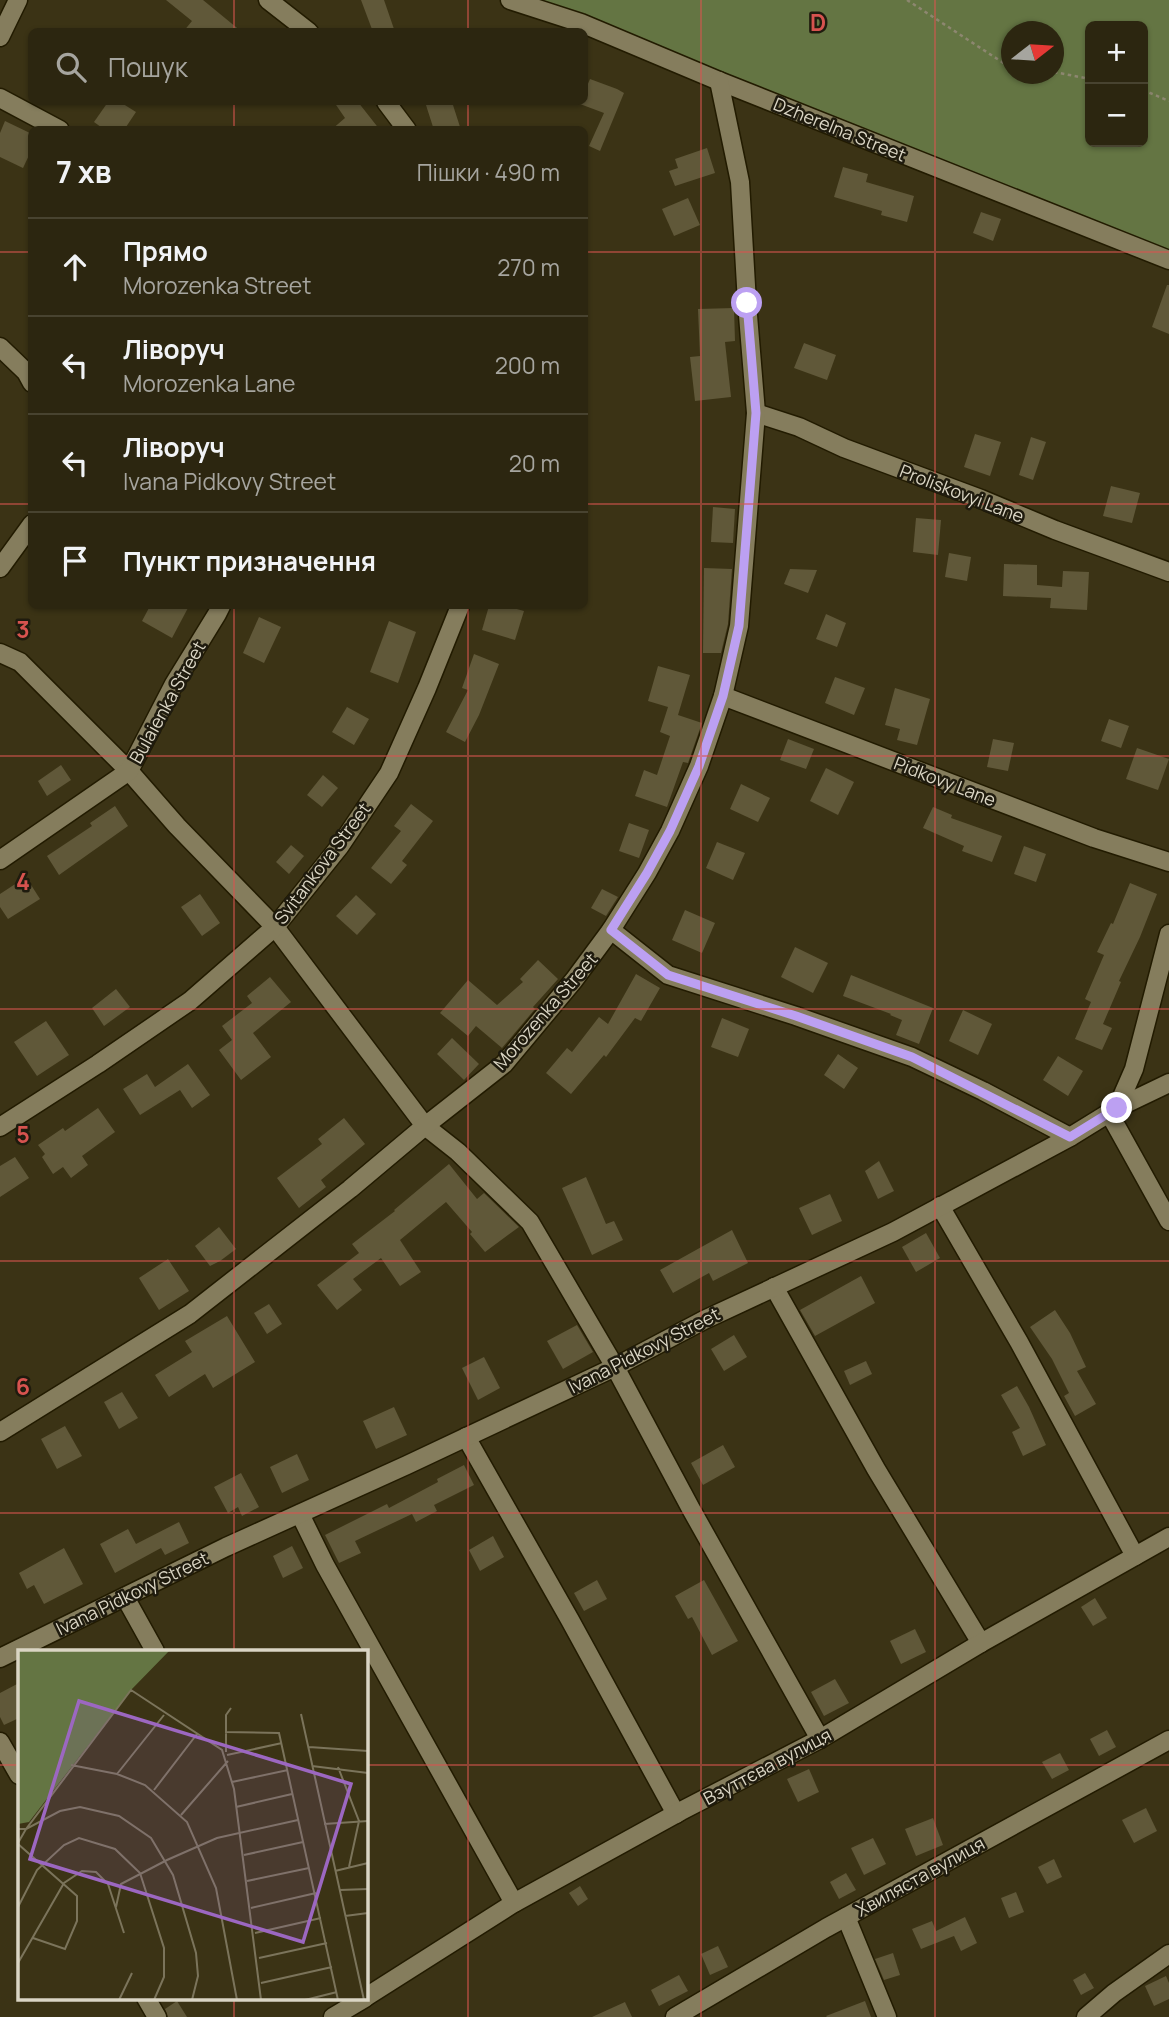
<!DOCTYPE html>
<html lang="uk">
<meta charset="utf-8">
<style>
body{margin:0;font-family:Manrope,sans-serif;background:#38321e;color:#f1f3f6}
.controls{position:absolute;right:21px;top:21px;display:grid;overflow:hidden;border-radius:10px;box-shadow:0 2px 5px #0004}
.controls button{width:63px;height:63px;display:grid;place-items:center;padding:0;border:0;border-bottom:2px solid #484330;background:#2c2610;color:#f1f3f6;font:35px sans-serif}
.compass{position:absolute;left:1001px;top:21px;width:63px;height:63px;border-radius:50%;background:#2c2610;box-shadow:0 2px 5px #0004;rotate:73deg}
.stop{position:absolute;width:21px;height:21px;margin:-16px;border:5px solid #bca0f2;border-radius:50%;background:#fff}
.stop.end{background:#bca0f2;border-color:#fff;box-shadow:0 2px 7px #0008}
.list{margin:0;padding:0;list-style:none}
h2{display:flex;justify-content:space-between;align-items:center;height:91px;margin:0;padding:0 28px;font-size:30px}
h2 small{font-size:23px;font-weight:400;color:#a6a59f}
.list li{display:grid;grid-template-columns:46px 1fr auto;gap:21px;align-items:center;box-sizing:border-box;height:98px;padding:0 28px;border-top:2px solid #484330}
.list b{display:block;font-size:26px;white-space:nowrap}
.list p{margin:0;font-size:23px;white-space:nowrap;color:#a6a59f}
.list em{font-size:23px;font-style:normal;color:#a6a59f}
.icon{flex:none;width:38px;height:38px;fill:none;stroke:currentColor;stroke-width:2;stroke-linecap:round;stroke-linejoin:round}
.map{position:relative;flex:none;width:1169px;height:2017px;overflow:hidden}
.search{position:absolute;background:#2c2610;box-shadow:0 2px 5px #0004;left:28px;top:28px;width:560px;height:77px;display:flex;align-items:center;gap:18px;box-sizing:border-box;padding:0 24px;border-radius:10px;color:#a6a59f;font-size:26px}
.panel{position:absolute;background:#2c2610;box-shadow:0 2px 5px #0004;left:28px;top:126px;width:560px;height:483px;border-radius:10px}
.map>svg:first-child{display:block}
.forest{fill:#647543;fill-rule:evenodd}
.building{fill:#605839}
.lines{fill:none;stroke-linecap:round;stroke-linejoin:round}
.minor-casing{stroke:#221b00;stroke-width:21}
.path{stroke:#8d8770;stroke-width:2.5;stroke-dasharray:3.5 3.5;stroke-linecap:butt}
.minor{stroke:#857d5d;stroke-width:18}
.route{stroke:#bca0f2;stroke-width:9}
.grid{fill:none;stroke:#d7534f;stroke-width:2;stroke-opacity:0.55}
.labels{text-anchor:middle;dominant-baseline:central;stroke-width:5;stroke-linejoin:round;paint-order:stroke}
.street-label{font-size:18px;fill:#dad5c4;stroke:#1f1b0e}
.inset-road{fill:none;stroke:#7b745b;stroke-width:2}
.view{fill:#9c67c1;fill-opacity:0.15;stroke:#9c67c1;stroke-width:3.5}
.inset-edge{fill:none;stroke:#dad5c4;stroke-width:3.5}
.grid-label{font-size:23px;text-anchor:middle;font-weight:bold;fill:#d7534f;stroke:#1f1b0e;stroke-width:5;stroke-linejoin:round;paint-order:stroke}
</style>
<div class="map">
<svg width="1169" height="2017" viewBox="0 0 1169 2017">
<rect width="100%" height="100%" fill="#3b3315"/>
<path class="forest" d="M510 0H1169V260ZM1090 26H1143V142H1090ZM1012 32H1054V74H1012Z"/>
<g class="building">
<polygon points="166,0 203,0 242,32 183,32 192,21"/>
<polygon points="361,0 384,0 395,32 373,32"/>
<polygon points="590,79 617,89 615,94 617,89 624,93 600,151 589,146 604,113 580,104 581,102 584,102 584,93"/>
<polygon points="108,102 120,102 136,112 124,130 105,130 94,122"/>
<polygon points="334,102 358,102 380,130 331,130 345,118"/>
<polygon points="425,102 452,102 461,130 434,130"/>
<polygon points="5,121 32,134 32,149 23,168 0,157 0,133"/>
<polygon points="707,148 715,173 675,186 669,171 678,168 675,159"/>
<polygon points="843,167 868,174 866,182 914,196 907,222 881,215 882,211 834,197"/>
<polygon points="688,198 700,225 674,236 662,209"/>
<polygon points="981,212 1001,219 993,241 973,233"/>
<polygon points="1167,285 1169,285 1169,334 1152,327"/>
<polygon points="734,308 735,341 725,342 731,397 695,401 690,357 700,356 698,309"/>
<polygon points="804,343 836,355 827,380 794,368"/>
<polygon points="975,434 1001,442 990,476 964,467"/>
<polygon points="1031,437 1046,442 1033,480 1019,475"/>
<polygon points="1111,486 1140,493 1132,523 1103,516"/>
<polygon points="713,507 735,509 733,543 711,542"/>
<polygon points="916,518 941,520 938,555 913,552"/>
<polygon points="949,553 971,557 967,581 945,577"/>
<polygon points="1004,564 1037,565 1037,585 1062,587 1063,571 1089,572 1087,610 1050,608 1051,598 1003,596"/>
<polygon points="704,568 732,569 728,624 721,653 703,653"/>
<polygon points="790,569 817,570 808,593 784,584"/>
<polygon points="150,606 189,606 172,638 142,621"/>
<polygon points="489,606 506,606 524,611 515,640 482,630"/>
<polygon points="826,614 846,623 837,647 816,639"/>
<polygon points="259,617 281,627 264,663 243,653"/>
<polygon points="389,621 416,632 398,683 370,672"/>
<polygon points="474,654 499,664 479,715 465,742 446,732 468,690 462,688"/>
<polygon points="658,666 690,675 678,715 702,723 688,763 683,762 667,807 635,796 644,770 657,775 670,736 660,732 668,707 648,701"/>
<polygon points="835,677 865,688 854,715 825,703"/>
<polygon points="895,688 930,699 917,745 897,740 900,729 885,725"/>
<polygon points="347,707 369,719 354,745 332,732"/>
<polygon points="1109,719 1129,726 1121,748 1101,741"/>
<polygon points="788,739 814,749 806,769 780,760"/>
<polygon points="993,739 1014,743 1008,771 987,767"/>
<polygon points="1137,748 1169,759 1158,790 1126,779"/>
<polygon points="61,765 71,780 47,796 38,781"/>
<polygon points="826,768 854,782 838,815 810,801"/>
<polygon points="323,775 338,788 322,807 307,795"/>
<polygon points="741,784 770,798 758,822 730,809"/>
<polygon points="411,804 433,821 402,861 407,865 391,884 371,868 401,831 394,826"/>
<polygon points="115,806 128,826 59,875 47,856 92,826 90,823"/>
<polygon points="933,807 952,815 951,818 1002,836 992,862 962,851 964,846 923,828"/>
<polygon points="629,823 649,830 639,858 619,851"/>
<polygon points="717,842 745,853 733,880 706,868"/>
<polygon points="291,845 304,856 289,874 276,862"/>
<polygon points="1024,846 1046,854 1036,882 1014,874"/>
<polygon points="26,877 40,899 8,919 0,907 0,894"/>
<polygon points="1130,883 1157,894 1140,937 1119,981 1121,982 1103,1024 1112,1028 1102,1050 1075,1039 1091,1002 1085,999 1104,955 1097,952 1111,923 1113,924"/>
<polygon points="602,889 618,897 606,916 591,908"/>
<polygon points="200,894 220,923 202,936 181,907"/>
<polygon points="356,895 376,914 357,935 336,916"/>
<polygon points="685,910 715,923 702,953 672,940"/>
<polygon points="795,947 828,963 813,993 781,977"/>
<polygon points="538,960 558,979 533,1007 535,1009 502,1048 476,1026 468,1036 440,1013 468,980 497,1005 523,982 520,979"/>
<polygon points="636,974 660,988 641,1021 635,1018 606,1057 604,1055 571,1094 546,1073 567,1048 572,1052 599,1017 608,1024"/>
<polygon points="851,975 933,1008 919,1044 896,1035 902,1020 890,1015 891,1014 843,996"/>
<polygon points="270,977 291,1002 253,1033 271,1057 241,1080 219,1050 232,1040 222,1026 252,1003 247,996"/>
<polygon points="116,989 130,1007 104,1026 92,1008"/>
<polygon points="963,1010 992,1024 978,1055 949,1041"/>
<polygon points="722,1018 749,1029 738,1057 711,1047"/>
<polygon points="46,1021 69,1055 37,1076 14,1042"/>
<polygon points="452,1038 479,1064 464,1080 437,1054"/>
<polygon points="838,1054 858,1068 844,1089 824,1075"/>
<polygon points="1058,1056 1083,1071 1068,1096 1043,1080"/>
<polygon points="188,1064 210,1095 192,1108 180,1090 140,1115 123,1089 147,1074 155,1087"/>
<polygon points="98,1108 115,1132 82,1156 88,1165 71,1178 63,1167 53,1174 42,1157 45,1154 38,1145 63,1128 65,1131"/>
<polygon points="344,1118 365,1144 321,1180 326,1187 299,1208 277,1178 322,1144 318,1139"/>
<polygon points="15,1157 29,1178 0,1197 0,1166"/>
<polygon points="879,1161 894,1191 878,1199 865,1171"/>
<polygon points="449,1164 477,1199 484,1193 519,1227 485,1252 470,1234 472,1232 446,1202 400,1240 421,1272 400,1286 381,1258 353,1279 362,1290 337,1310 317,1285 359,1253 352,1244 395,1211 394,1210"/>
<polygon points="586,1177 606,1224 614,1221 623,1240 592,1255 562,1188"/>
<polygon points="830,1194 842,1221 812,1235 799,1208"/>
<polygon points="219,1227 236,1249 220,1261 210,1266 195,1246"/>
<polygon points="732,1230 748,1263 713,1281 709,1273 673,1293 660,1270"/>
<polygon points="926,1233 940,1258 916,1272 902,1247"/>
<polygon points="168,1259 189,1291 159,1310 139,1278"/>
<polygon points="861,1276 875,1303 815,1336 800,1310"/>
<polygon points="269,1304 282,1324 267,1334 254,1313"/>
<polygon points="1055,1310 1070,1333 1086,1367 1077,1371 1096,1404 1075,1416 1064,1396 1069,1393 1052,1359 1030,1327"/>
<polygon points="227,1316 255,1362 213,1388 205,1374 169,1397 155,1375 192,1352 185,1341"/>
<polygon points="577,1325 593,1352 563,1369 547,1341"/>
<polygon points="734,1335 747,1357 724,1371 711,1349"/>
<polygon points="484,1357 500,1388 478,1400 462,1368"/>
<polygon points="866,1361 872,1374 850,1385 844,1371"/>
<polygon points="1017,1386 1029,1407 1046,1445 1023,1456 1012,1432 1020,1428 1001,1395"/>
<polygon points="122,1392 138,1418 119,1429 104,1402"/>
<polygon points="394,1407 407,1435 376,1449 363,1421"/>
<polygon points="65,1426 82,1456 57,1469 41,1439"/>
<polygon points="723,1445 735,1467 703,1485 691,1463"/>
<polygon points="297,1454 309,1480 282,1493 270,1467"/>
<polygon points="464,1465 474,1485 434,1505 437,1511 416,1522 412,1514 355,1541 361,1553 339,1563 325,1535 387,1504 389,1508 438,1482 437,1479"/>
<polygon points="241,1473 259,1507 242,1516 238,1507 228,1513 214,1487"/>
<polygon points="179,1522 189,1543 165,1555 161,1548 115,1573 100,1544 128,1529 136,1544"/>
<polygon points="493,1536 504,1557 480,1571 469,1550"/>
<polygon points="292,1546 303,1568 283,1578 273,1556"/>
<polygon points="64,1548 83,1584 44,1604 34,1585 27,1589 19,1573"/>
<polygon points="597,1580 607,1599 584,1611 574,1593"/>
<polygon points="704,1580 738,1641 712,1655 692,1617 688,1619 675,1596"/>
<polygon points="1095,1598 1107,1618 1093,1626 1081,1607"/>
<polygon points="915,1629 926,1652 901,1664 890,1641"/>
<polygon points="835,1679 849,1703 824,1716 811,1692"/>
<polygon points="19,1683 19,1718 4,1725 0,1717 0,1693"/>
<polygon points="1107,1730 1116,1747 1099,1756 1090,1739"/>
<polygon points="1060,1753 1069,1770 1052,1779 1042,1762"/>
<polygon points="809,1769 819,1792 798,1802 787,1779"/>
<polygon points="1146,1808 1157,1831 1134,1843 1122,1820"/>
<polygon points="933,1818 943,1845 916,1856 905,1829"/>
<polygon points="873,1838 886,1864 864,1875 851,1848"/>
<polygon points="1054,1859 1062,1877 1047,1884 1038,1867"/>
<polygon points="846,1873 856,1890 839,1899 830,1882"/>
<polygon points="580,1886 588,1899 578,1906 569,1893"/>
<polygon points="1016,1892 1024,1912 1009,1918 1001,1898"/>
<polygon points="965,1917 977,1943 961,1951 954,1936 921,1949 912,1929 932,1921 936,1931"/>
<polygon points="718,1946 728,1967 710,1975 701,1954"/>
<polygon points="893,1953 900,1975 884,1980 875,1959"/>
<polygon points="1085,1973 1094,1988 1081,1995 1073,1980"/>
<polygon points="679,1975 688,1991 659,2006 651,1990"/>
<polygon points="1166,1976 1169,1983 1169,1999 1154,2006 1145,1986"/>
<polygon points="177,2001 187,2017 168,2017 165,2009"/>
<polygon points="865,2001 871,2017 827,2017 826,2016"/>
<polygon points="625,2002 632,2017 592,2017"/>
</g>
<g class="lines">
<g class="minor-casing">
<g id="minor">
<polyline points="268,0 309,32"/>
<polyline points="510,0 581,23 719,81 1169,260"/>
<polyline points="0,37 18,0"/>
<polyline points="0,98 60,130"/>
<polyline points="386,102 407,130"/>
<polyline points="0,347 26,372 32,383"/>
<polyline points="756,413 799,427 844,448 981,499 1055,530 1169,572"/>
<polyline points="0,568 32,524"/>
<polyline points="0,653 20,662 129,771 177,826 275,927 425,1126 458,1152 530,1222 615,1367 691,1509 820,1739"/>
<polyline points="723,696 1094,838 1169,862"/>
<polyline points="0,860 129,771 174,684 217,614 221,606"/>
<polyline points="611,930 668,975 796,1016 912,1057 983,1091 1070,1137"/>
<polyline points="1117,1108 1169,1083"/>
<polyline points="1109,1113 1169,1221"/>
<polyline points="0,1127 98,1064 190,1001 275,927 340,846 389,773 427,688 460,606"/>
<polyline points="940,1206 1019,1342 1135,1556"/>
<polyline points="774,1287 876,1469 981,1643"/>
<polyline points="0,1432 190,1314 350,1189 425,1126 504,1064 574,980 611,930 647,873 670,831 699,766 723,696 739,626 756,413 747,303 740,182 719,81"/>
<polyline points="466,1437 570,1620 676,1814"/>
<polyline points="300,1514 325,1565 514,1903"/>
<polyline points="125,1597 155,1651"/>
<polyline points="0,1658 226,1547 407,1465 615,1367 704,1320 893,1232 1070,1137 1117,1108 1134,1069 1169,934"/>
<polyline points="0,1742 19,1775"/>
<polyline points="846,1917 887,2017"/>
<polyline points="366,1997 514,1903 681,1811 820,1739 981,1643 1169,1537"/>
<polyline points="146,1998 157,2017"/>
<polyline points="333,2017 365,1998"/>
<polyline points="675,2017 826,1928 1169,1740"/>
<polyline points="1086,2017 1114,1993 1169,1954"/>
</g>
</g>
<g class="path">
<polyline points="907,0 1005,64 1012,65"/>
<polyline points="1054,72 1090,79"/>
<polyline points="1143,90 1169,101"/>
</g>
<use href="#minor" class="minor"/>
</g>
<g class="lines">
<polyline class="route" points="747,303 756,413 739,626 723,696 699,766 670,831 647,873 611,930 668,975 796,1016 912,1057 1070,1137 1117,1108"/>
</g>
<path class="grid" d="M234 0V32M468 0V32M701 0V2017M935 0V2017M234 102V130M468 102V130M0 252H32M584 252H1169M0 504H32M584 504H1169M234 606V1651M468 606V2017M0 756H1169M0 1009H1169M0 1261H1169M0 1513H1169M0 1765H19M366 1765H1169M234 1998V2017"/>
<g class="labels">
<g class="street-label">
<text transform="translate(840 129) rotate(22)">Dzherelna Street</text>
<text transform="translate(962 493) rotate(21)">Proliskovyi Lane</text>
<text transform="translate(167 702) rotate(-61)">Bulaienka Street</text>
<text transform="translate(945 781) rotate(21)">Pidkovy Lane</text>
<text transform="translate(322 863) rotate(-53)">Svitankova Street</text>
<text transform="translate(545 1011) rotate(-49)">Morozenka Street</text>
<text transform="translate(644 1350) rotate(-27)">Ivana Pidkovy Street</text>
<text transform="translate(132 1593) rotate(-26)">Ivana Pidkovy Street</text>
<text transform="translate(767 1766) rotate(-28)">Взуттєва вулиця</text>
<text transform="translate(920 1876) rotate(-29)">Хвиляста вулиця</text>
</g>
</g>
<g transform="translate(18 1650)">
<rect width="350" height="350" fill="#3b3315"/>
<path d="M0 0H152L113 40 11 172 0 174Z" fill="#647543"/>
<path class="inset-road" d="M283 64 346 350M207 82 261 83 320 350M291 97 350 101M208 102V65L213 58M209 105 264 93M53 115 99 124 127 135 169 172 198 238 219 350M294 116 350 123M320 117 341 171 331 217M99 124 146 65M214 132 270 120M136 140 179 84M218 157 274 144M163 165 210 111M306 174 350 171M0 179H8L113 40 204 100 216 139 243 350M0 193 8 179 42 161 62 157 101 166 133 188 155 225 178 303 180 326 174 350M0 194 59 246V271L47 299 15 288M226 205 285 192M317 221 350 213M229 231 291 218M322 240 350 239M0 257 19 220 46 195 61 188 97 199 122 223 146 298V327L136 350M98 257 103 234 149 210 199 188 280 170M233 258 298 243M327 266 350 263M237 283 303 268M241 308 309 293M0 313 46 233 64 221 78 222 90 234 106 283M243 333 314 317M101 350 114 323M287 350 319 342"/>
<path class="view" d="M61 51 333 134 285 292 12 209Z"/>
<rect width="350" height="350" class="inset-edge"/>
</g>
<g class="grid-label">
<text x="818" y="31">D</text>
<text x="23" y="638">3</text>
<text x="23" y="890">4</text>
<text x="23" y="1143">5</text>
<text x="23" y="1395">6</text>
</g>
</svg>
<div class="controls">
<button>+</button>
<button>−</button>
</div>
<svg class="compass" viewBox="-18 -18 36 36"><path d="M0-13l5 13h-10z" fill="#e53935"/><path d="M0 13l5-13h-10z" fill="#a6a59f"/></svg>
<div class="stop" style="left:747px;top:303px"></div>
<div class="stop end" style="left:1117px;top:1108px"></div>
<div class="search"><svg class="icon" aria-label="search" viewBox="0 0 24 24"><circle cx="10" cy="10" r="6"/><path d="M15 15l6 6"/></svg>Пошук</div>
<section class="panel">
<h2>7 хв<small>Пішки · 490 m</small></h2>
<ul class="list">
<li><svg class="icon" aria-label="ahead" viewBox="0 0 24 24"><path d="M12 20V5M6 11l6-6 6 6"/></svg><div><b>Прямо</b><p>Morozenka Street</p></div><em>270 m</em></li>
<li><svg class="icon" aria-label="left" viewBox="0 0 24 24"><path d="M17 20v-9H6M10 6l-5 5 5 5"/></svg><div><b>Ліворуч</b><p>Morozenka Lane</p></div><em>200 m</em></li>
<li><svg class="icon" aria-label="left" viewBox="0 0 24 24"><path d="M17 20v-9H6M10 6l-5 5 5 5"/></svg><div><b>Ліворуч</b><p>Ivana Pidkovy Street</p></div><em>20 m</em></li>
<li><svg class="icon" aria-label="arrive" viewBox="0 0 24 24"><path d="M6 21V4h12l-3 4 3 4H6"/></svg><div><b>Пункт призначення</b></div></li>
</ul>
</section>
</div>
